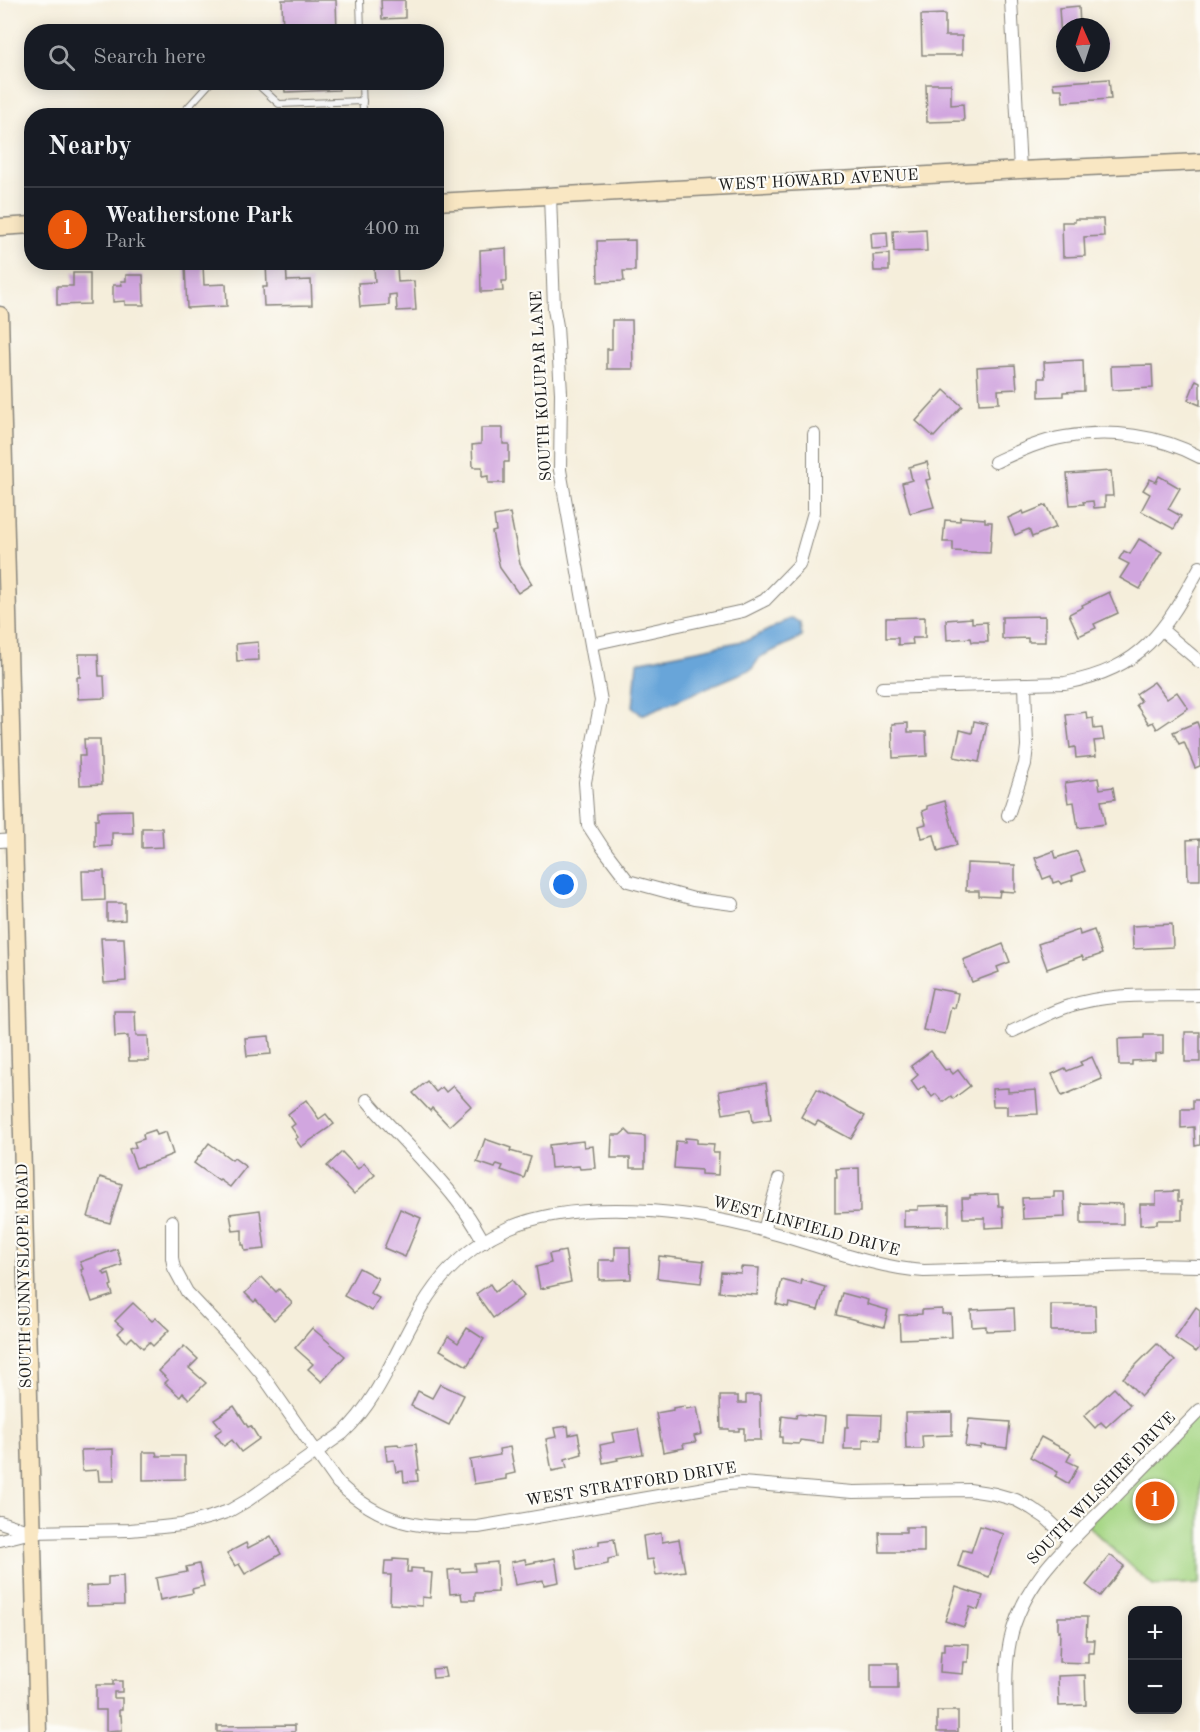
<!DOCTYPE html>
<meta charset="utf-8">
<style>
body{margin:0;font-family:"Old Standard TT",serif;background:#242831;color:#f1f3f6}
.controls{position:absolute;right:18px;bottom:18px;display:grid;overflow:hidden;border-radius:12px;box-shadow:0 3px 15px #0003}
.controls button{width:54px;height:54px;display:grid;place-items:center;padding:0;border:0;border-bottom:2px solid #363941;background:#171b24;color:#f1f3f6;font:30px sans-serif}
.compass{position:absolute;left:1056px;top:18px;width:54px;height:54px;border-radius:50%;background:#171b24;box-shadow:0 3px 15px #0003;rotate:357deg}
.you{position:absolute;left:564px;top:885px;width:21px;height:21px;margin:-15px;border:4px solid #fff;border-radius:50%;background:#1a73e8;box-shadow:0 0 0 9px #1a73e833}
.badge{display:grid;place-items:center;width:39px;height:39px;border-radius:50%;background:#ea580c;color:#fff;font-size:20px;font-weight:700}
.pin{position:absolute;translate:-50% -50%;border:3px solid #fff;box-shadow:0 2px 6px #0006}
.list{margin:0;padding:0;list-style:none}
h2{display:flex;justify-content:space-between;align-items:center;height:78px;margin:0;padding:0 24px;font-size:26px}
h2 small{font-size:20px;font-weight:400;color:#9ea1a6}
.list li{display:grid;grid-template-columns:39px 1fr auto;gap:18px;align-items:center;box-sizing:border-box;height:84px;padding:0 24px;border-top:2px solid #363941}
.list b{display:block;font-size:22px;white-space:nowrap}
.list p{margin:0;font-size:20px;white-space:nowrap;color:#9ea1a6}
.list em{font-size:20px;font-style:normal;color:#9ea1a6}
.icon{flex:none;width:33px;height:33px;fill:none;stroke:currentColor;stroke-width:2;stroke-linecap:round;stroke-linejoin:round}
.map{position:relative;flex:none;width:1200px;height:1732px;overflow:hidden}
.search{position:absolute;background:#171b24;box-shadow:0 3px 15px #0003;left:24px;top:24px;width:420px;height:66px;display:flex;align-items:center;gap:15px;box-sizing:border-box;padding:0 21px;border-radius:24px;color:#9ea1a6;font-size:22px}
.panel{position:absolute;background:#171b24;box-shadow:0 3px 15px #0003;left:24px;top:108px;width:420px;height:162px;border-radius:24px}
.map>svg:first-child{display:block}
.green{fill:#a5d684;stroke:#607950;stroke-width:1.5}
.water{fill:#67a5d9;stroke:#42607a;stroke-width:1.5}
.building{fill:#d1a6df}
.lines{fill:none;stroke-linecap:round;stroke-linejoin:round}
.lane-casing{stroke:#88857c;stroke-width:8}
.street-casing{stroke:#88857c;stroke-width:14}
.secondary-casing{stroke:#88857c;stroke-width:19}
.lane{stroke:#fff;stroke-width:6}
.street{stroke:#fff;stroke-width:12}
.secondary{stroke:#f9e7c3;stroke-width:16}
.labels{text-anchor:middle;dominant-baseline:central;stroke-width:4.5;stroke-linejoin:round;paint-order:stroke}
.street-label{font-size:16px;fill:#1c1c1c;stroke:#fdfcf7}
</style>
<div class="map">
<svg width="1200" height="1732" viewBox="0 0 1200 1732">
<rect width="100%" height="100%" fill="#fdfcf7"/>
<filter id="ink" filterUnits="userSpaceOnUse"><feTurbulence type="fractalNoise" baseFrequency=".0167" numOctaves="2"/><feDisplacementMap in="SourceGraphic" scale="12" xChannelSelector="R" yChannelSelector="G"/><feConvolveMatrix kernelMatrix="1 2 1 2 8 2 1 2 1" color-interpolation-filters="sRGB"/></filter>
<filter id="wash" filterUnits="userSpaceOnUse"><feTurbulence type="fractalNoise" baseFrequency=".008" numOctaves="4" result="noise"/><feDisplacementMap in="SourceGraphic" scale="24" xChannelSelector="R" yChannelSelector="G"/><feGaussianBlur stdDeviation="1.35" result="paint"/><feColorMatrix in="noise" values="0 0 0 0 0 0 0 0 0 0 0 0 0 0 0 0 0 1.4 0 .05"/><feComposite in="paint" operator="in"/></filter>
<g filter="url(#wash)">
<rect width="100%" height="100%" fill="#f5eedb"/>
<polygon class="green" points="1200,1410 1200,1584 1153,1586 1087,1525"/>
<polygon class="water" points="792,618 800,623 802,637 760,657 752,669 642,715 633,708 637,662 748,640"/>
<g id="blocks">
<g class="building">
<polygon points="282,0 336,0 337,32 283,32"/>
<polygon points="381,0 405,0 405,18 382,19"/>
<polygon points="1079,6 1080,27 1065,27 1065,38 1061,38 1059,8"/>
<polygon points="945,14 945,36 962,36 962,55 922,55 921,15"/>
<polygon points="1101,40 1105,40 1106,56 1101,56"/>
<polygon points="1109,79 1111,99 1063,102 1062,89 1054,89 1053,83"/>
<polygon points="284,82 338,82 339,90 285,92"/>
<polygon points="926,84 951,84 951,105 963,104 964,121 927,122"/>
<polygon points="1075,219 1103,219 1104,236 1084,237 1085,256 1063,257 1062,222 1075,222"/>
<polygon points="926,229 927,251 894,252 893,231"/>
<polygon points="887,232 888,248 872,249 871,233"/>
<polygon points="635,240 635,271 623,271 624,281 598,282 597,241"/>
<polygon points="506,248 507,281 502,281 503,291 481,292 480,250"/>
<polygon points="889,254 889,271 874,271 873,255"/>
<polygon points="266,262 286,262 287,281 311,280 312,305 264,306 263,287 267,287"/>
<polygon points="203,265 204,285 226,284 227,306 187,308 185,266"/>
<polygon points="397,267 398,282 414,281 416,310 397,311 396,294 389,295 389,305 360,307 358,283 375,282 374,268"/>
<polygon points="73,273 90,273 90,304 57,305 57,286 73,286"/>
<polygon points="126,275 143,275 144,305 125,305 125,301 113,302 113,285 122,285 121,281 126,281"/>
<polygon points="612,320 632,320 633,369 607,369 607,349 612,349"/>
<polygon points="1083,360 1084,391 1063,392 1063,396 1039,397 1039,378 1045,378 1044,362"/>
<polygon points="1015,365 1017,389 998,390 999,403 979,404 977,367"/>
<polygon points="1152,365 1153,388 1112,390 1111,366"/>
<polygon points="1196,380 1200,382 1200,405 1188,400"/>
<polygon points="944,390 962,406 934,437 916,421"/>
<polygon points="481,428 503,428 503,444 509,444 509,462 504,462 504,483 488,483 488,476 482,477 482,467 473,467 472,445 481,444"/>
<polygon points="927,462 931,479 926,480 934,507 910,513 902,483 912,480 909,467"/>
<polygon points="1111,471 1113,496 1105,496 1105,507 1094,508 1093,501 1083,502 1084,504 1070,505 1067,474"/>
<polygon points="1159,476 1180,488 1168,509 1181,516 1174,529 1141,511 1150,494 1143,490 1150,479 1156,482"/>
<polygon points="1046,505 1056,527 1032,537 1029,529 1015,535 1008,518 1023,511 1024,514"/>
<polygon points="510,513 520,564 532,584 518,593 500,568 492,532 496,531 494,516"/>
<polygon points="960,517 985,519 985,522 992,522 990,553 953,551 953,542 943,542 945,520 960,521"/>
<polygon points="1139,539 1162,552 1140,589 1120,578 1129,564 1119,559 1124,551 1130,554"/>
<polygon points="1109,592 1118,613 1094,624 1096,628 1079,636 1069,614 1083,607 1082,605"/>
<polygon points="1045,616 1045,642 1028,642 1028,638 1002,639 1002,617"/>
<polygon points="925,617 925,638 912,638 913,644 898,645 898,638 886,638 886,618"/>
<polygon points="972,618 972,623 987,622 988,642 972,642 971,638 947,640 946,620"/>
<polygon points="258,642 259,660 237,661 236,644"/>
<polygon points="79,654 98,654 99,676 104,676 105,698 78,699 77,677 80,677"/>
<polygon points="1154,682 1167,699 1177,692 1188,708 1157,729 1153,722 1149,724 1136,705 1141,701 1136,694"/>
<polygon points="1086,712 1087,719 1093,718 1094,729 1102,728 1104,740 1094,741 1096,756 1076,758 1075,747 1070,748 1066,715"/>
<polygon points="974,721 987,724 979,762 954,757 960,730 972,733"/>
<polygon points="1197,722 1200,730 1200,766 1195,768 1184,742 1179,744 1173,732"/>
<polygon points="908,723 908,732 926,732 927,756 893,758 892,724"/>
<polygon points="84,739 100,739 102,784 80,785 79,756 85,756"/>
<polygon points="1098,778 1100,789 1113,787 1115,799 1101,801 1105,824 1078,828 1074,802 1068,803 1065,783"/>
<polygon points="945,801 957,845 938,851 934,835 922,838 919,826 926,824 922,811 927,809 927,806"/>
<polygon points="132,810 133,833 112,833 112,846 95,847 95,820 98,820 98,811"/>
<polygon points="142,828 162,828 163,847 142,848"/>
<polygon points="1200,839 1200,880 1188,880 1187,840"/>
<polygon points="1054,851 1056,858 1077,851 1085,871 1072,876 1073,880 1061,884 1059,881 1053,883 1051,876 1043,879 1035,858"/>
<polygon points="967,863 1015,865 1015,892 1000,891 999,897 979,896 979,891 966,891"/>
<polygon points="82,871 104,871 105,900 83,901"/>
<polygon points="107,903 125,903 125,920 107,921"/>
<polygon points="1172,924 1173,947 1133,949 1132,926"/>
<polygon points="1079,930 1080,935 1094,930 1102,954 1084,960 1082,956 1047,969 1038,944"/>
<polygon points="101,938 124,938 126,981 104,983"/>
<polygon points="1003,944 1010,962 997,967 999,972 972,982 963,960"/>
<polygon points="932,988 958,993 955,1008 951,1007 945,1034 923,1030"/>
<polygon points="114,1011 135,1011 136,1036 148,1036 149,1061 129,1061 128,1036 115,1037"/>
<rect x="1185" y="1032" width="15" height="30"/>
<polygon points="1144,1035 1163,1035 1163,1053 1155,1054 1155,1060 1132,1061 1132,1065 1119,1065 1118,1039 1144,1038"/>
<polygon points="269,1036 271,1054 247,1056 245,1038"/>
<polygon points="931,1051 945,1070 949,1069 953,1074 958,1070 970,1086 953,1099 951,1096 943,1102 936,1094 932,1097 924,1086 918,1091 911,1081 918,1075 911,1066"/>
<polygon points="1092,1057 1102,1079 1062,1096 1052,1074 1065,1068 1067,1071 1082,1065 1080,1062"/>
<polygon points="427,1081 436,1092 442,1087 446,1092 453,1086 471,1106 449,1126 432,1108 430,1111 413,1093"/>
<polygon points="766,1083 771,1119 753,1122 751,1109 723,1114 719,1091"/>
<polygon points="1008,1088 1008,1092 1036,1090 1038,1114 1007,1115 1007,1106 993,1106 992,1089"/>
<polygon points="817,1089 865,1116 851,1139 818,1121 815,1125 801,1117"/>
<polygon points="306,1100 319,1119 326,1114 334,1124 301,1147 295,1139 298,1137 291,1127 295,1124 288,1114"/>
<polygon points="1193,1100 1200,1100 1200,1145 1195,1146 1194,1127 1181,1128 1181,1109 1193,1109"/>
<polygon points="155,1130 157,1135 166,1132 173,1154 163,1158 163,1159 136,1168 129,1149 136,1147 134,1142 144,1139 143,1134"/>
<polygon points="626,1130 631,1135 645,1136 645,1168 630,1168 630,1158 611,1158 612,1135 620,1135"/>
<polygon points="685,1138 697,1139 697,1143 714,1144 713,1153 719,1153 718,1175 701,1174 701,1170 674,1168 676,1141 685,1142"/>
<polygon points="485,1139 511,1148 510,1151 531,1157 524,1178 501,1170 503,1166 497,1164 495,1168 477,1162"/>
<polygon points="583,1141 584,1147 593,1146 595,1168 580,1169 579,1166 551,1168 549,1145"/>
<polygon points="209,1143 232,1160 234,1158 246,1167 230,1187 220,1180 219,1181 194,1163"/>
<polygon points="342,1152 358,1169 364,1163 375,1175 354,1194 327,1166"/>
<polygon points="859,1168 860,1212 835,1213 835,1178 837,1178 836,1169"/>
<polygon points="100,1177 122,1184 110,1223 88,1217"/>
<polygon points="1178,1191 1178,1201 1182,1201 1182,1220 1157,1220 1157,1224 1140,1225 1140,1204 1156,1204 1156,1192"/>
<polygon points="1054,1192 1064,1192 1065,1217 1023,1219 1022,1198 1054,1197"/>
<polygon points="998,1194 999,1206 1003,1206 1004,1227 985,1228 985,1218 963,1218 962,1198 970,1198 970,1195"/>
<polygon points="1081,1203 1123,1204 1123,1224 1081,1224"/>
<polygon points="949,1205 949,1226 904,1227 904,1210 918,1210 918,1206"/>
<polygon points="400,1209 421,1218 405,1257 384,1248"/>
<polygon points="260,1210 265,1249 245,1251 244,1245 242,1245 242,1230 233,1231 230,1214"/>
<polygon points="615,1247 630,1247 631,1279 599,1280 599,1260 615,1260"/>
<polygon points="117,1249 122,1265 103,1272 105,1275 109,1273 112,1285 110,1286 113,1295 92,1302 81,1270 83,1269 80,1262"/>
<polygon points="565,1251 571,1282 540,1289 536,1267 551,1263 549,1254"/>
<polygon points="659,1256 704,1261 701,1283 657,1278"/>
<polygon points="741,1267 759,1268 757,1295 719,1292 721,1272 741,1273"/>
<polygon points="359,1268 378,1278 370,1293 379,1298 372,1311 344,1296"/>
<polygon points="262,1277 276,1292 279,1289 292,1303 274,1320 256,1300 254,1302 245,1293"/>
<polygon points="512,1280 524,1296 493,1318 476,1294 490,1284 495,1292"/>
<polygon points="782,1280 801,1285 802,1280 825,1287 818,1310 789,1303 788,1307 776,1304"/>
<polygon points="842,1293 868,1300 867,1304 888,1310 884,1327 836,1315"/>
<polygon points="133,1303 152,1321 156,1318 169,1330 153,1346 149,1342 143,1348 132,1337 127,1342 118,1333 123,1328 115,1321"/>
<polygon points="1051,1305 1095,1305 1096,1331 1051,1331"/>
<polygon points="1196,1307 1200,1310 1200,1347 1196,1352 1175,1338"/>
<polygon points="1014,1308 1015,1330 986,1331 986,1326 972,1327 971,1310"/>
<polygon points="942,1309 942,1314 951,1314 952,1337 900,1339 899,1315 922,1314 922,1310"/>
<polygon points="312,1328 345,1356 322,1382 308,1369 313,1364 295,1348"/>
<polygon points="467,1328 484,1339 467,1366 440,1350 448,1336 458,1343"/>
<polygon points="1157,1344 1175,1361 1141,1396 1123,1378"/>
<polygon points="184,1346 198,1359 189,1368 206,1383 189,1399 183,1393 180,1397 165,1383 168,1380 159,1371"/>
<polygon points="440,1384 464,1395 449,1425 411,1406 418,1391 432,1398"/>
<polygon points="1114,1388 1130,1405 1106,1427 1101,1422 1095,1428 1084,1416"/>
<polygon points="746,1395 760,1395 761,1440 744,1440 744,1428 739,1428 739,1431 729,1431 729,1429 721,1429 720,1396 738,1396 738,1403 746,1403"/>
<polygon points="234,1406 248,1427 251,1426 259,1439 241,1452 232,1440 224,1446 215,1434 222,1429 214,1419"/>
<polygon points="685,1406 686,1409 697,1407 702,1434 694,1436 696,1442 683,1444 684,1448 663,1452 656,1413 673,1410 673,1408"/>
<polygon points="952,1412 952,1435 922,1436 923,1449 906,1449 905,1413"/>
<polygon points="797,1414 825,1417 823,1443 800,1440 799,1444 782,1443 782,1437 780,1437 782,1416 796,1418"/>
<polygon points="848,1414 881,1415 880,1440 863,1439 863,1449 844,1449 845,1427 848,1427"/>
<polygon points="969,1419 1010,1422 1007,1448 981,1445 981,1448 965,1446"/>
<polygon points="568,1426 569,1435 578,1433 582,1454 565,1459 567,1468 552,1471 546,1439 556,1437 554,1428"/>
<polygon points="638,1429 643,1454 617,1458 618,1460 603,1463 600,1445 614,1442 612,1433"/>
<polygon points="1041,1437 1071,1453 1067,1461 1078,1466 1069,1484 1055,1476 1058,1472 1030,1457"/>
<polygon points="398,1444 399,1446 416,1444 419,1470 417,1470 418,1481 404,1482 403,1471 396,1472 394,1460 387,1461 385,1445"/>
<polygon points="510,1447 515,1473 506,1475 506,1479 474,1484 470,1460 500,1455 499,1449"/>
<polygon points="113,1449 114,1481 99,1481 98,1470 82,1471 81,1450"/>
<polygon points="143,1452 156,1452 157,1456 185,1456 185,1479 143,1480"/>
<polygon points="980,1526 1004,1534 989,1577 958,1566 963,1550 971,1552"/>
<polygon points="906,1527 924,1527 924,1552 880,1552 879,1532 906,1532"/>
<polygon points="661,1533 662,1542 679,1539 685,1571 656,1575 653,1559 646,1560 643,1536"/>
<polygon points="271,1536 281,1554 245,1574 239,1564 235,1566 227,1553 246,1543 248,1548"/>
<polygon points="614,1539 617,1557 608,1559 608,1564 577,1570 574,1549 599,1545 599,1541"/>
<polygon points="1110,1555 1124,1566 1100,1596 1086,1585"/>
<polygon points="555,1558 559,1582 544,1585 543,1580 515,1585 511,1562 525,1559 526,1564"/>
<polygon points="393,1559 408,1560 407,1572 411,1572 411,1568 423,1569 423,1572 432,1573 430,1598 422,1597 422,1606 390,1604 391,1575 384,1575 385,1561 393,1561"/>
<polygon points="497,1562 498,1592 475,1593 475,1600 462,1600 461,1593 450,1594 448,1570 460,1569 460,1572 475,1571 474,1564"/>
<polygon points="199,1564 204,1586 192,1589 193,1593 160,1600 156,1578 187,1572 186,1567"/>
<polygon points="123,1576 124,1605 87,1606 86,1586 108,1585 108,1577"/>
<polygon points="956,1587 983,1596 978,1610 970,1607 964,1627 945,1621"/>
<polygon points="1058,1617 1087,1617 1086,1640 1095,1640 1094,1653 1088,1653 1088,1663 1059,1662 1060,1631 1058,1632"/>
<polygon points="944,1643 969,1644 968,1662 964,1662 963,1674 940,1672 941,1651 944,1651"/>
<rect x="871" y="1663" width="27" height="26"/>
<polygon points="444,1668 446,1677 433,1678 432,1669"/>
<polygon points="1085,1675 1086,1705 1059,1706 1058,1676"/>
<polygon points="113,1681 122,1681 122,1692 114,1692 114,1698 122,1698 122,1710 119,1710 119,1715 121,1715 122,1730 106,1731 106,1710 96,1710 96,1685 113,1685"/>
<rect x="937" y="1711" width="21" height="21"/>
<polygon points="295,1725 295,1732 217,1732 217,1726"/>
</g>
</g>
</g>
<g filter="url(#ink)">
<use href="#blocks" fill-opacity="0" stroke="#88857c" stroke-width="1.5"/>
<g class="lines">
<g class="lane-casing">
<g id="lane">
<polyline points="360,0 361,32"/>
<polyline points="255,82 279,104 363,101"/>
<polyline points="180,116 211,82"/>
<polyline points="359,116 363,112 362,82"/>
</g>
</g>
<g class="street-casing">
<g id="street">
<polyline points="1011,0 1020,170"/>
<polyline points="550,195 554,309 557,326 561,393 560,470 601,701 585,782 588,825 603,848 628,881 694,899 733,904"/>
<path d="M995 462C1017 452 1040 441 1065 437 1109 429 1160 435 1200 457"/>
<polyline points="1162,630 1200,662"/>
<polyline points="592,644 743,611 765,600 799,565 814,512 814,434"/>
<path d="M882 688 1065 683C1143 668 1164 632 1200 567"/>
<polyline points="1008,815 1025,764 1027,746 1025,684"/>
<polyline points="0,841 14,840"/>
<path d="M1013 1031C1032 1022 1050 1012 1069 1006 1110 992 1157 996 1200 995"/>
<path d="M367 1100C397 1136 434 1169 461 1206 470 1217 477 1230 484 1242"/>
<path d="M172 1221V1258L174 1268 187 1292 236 1344 261 1373 338 1483C382 1525 420 1529 478 1527L728 1484 742 1483 853 1492 969 1490 995 1494 1016 1500 1031 1508 1046 1518 1071 1541"/>
<polyline points="764,1230 779,1179"/>
<polyline points="0,1522 31,1532"/>
<path d="M0 1540 32 1532 130 1530 162 1527 181 1525 211 1517 229 1511 248 1500 343 1433C391 1388 404 1317 449 1270 465 1253 486 1238 508 1228 578 1198 690 1210 762 1230 816 1244 869 1267 924 1271L1142 1265 1200 1266"/>
<path d="M1007 1732C1007 1702 1004 1670 1010 1641 1022 1582 1070 1542 1110 1502 1140 1471 1170 1441 1200 1410"/>
</g>
</g>
<g class="secondary-casing">
<g id="secondary">
<polyline points="436,202 1020,170 1200,162"/>
<polyline points="0,227 32,225"/>
<polyline points="0,315 38,1732"/>
</g>
</g>
<use href="#lane" class="lane"/>
<use href="#street" class="street"/>
<use href="#secondary" class="secondary"/>
</g>
</g>
<g class="labels">
<g class="street-label">
<text transform="translate(818 181) rotate(-3)">WEST HOWARD AVENUE</text>
<text transform="translate(542 386) rotate(-93)">SOUTH KOLUPAR LANE</text>
<text transform="translate(806 1227) rotate(15)">WEST LINFIELD DRIVE</text>
<text transform="translate(25 1276) rotate(-91)">SOUTH SUNNYSLOPE ROAD</text>
<text transform="translate(631 1485) rotate(-9)">WEST STRATFORD DRIVE</text>
<text transform="translate(1102 1489) rotate(-46)">SOUTH WILSHIRE DRIVE</text>
</g>
</g>
</svg>
<div class="controls">
<button>+</button>
<button>−</button>
</div>
<svg class="compass" viewBox="-18 -18 36 36"><path d="M0-13l5 13h-10z" fill="#e53935"/><path d="M0 13l5-13h-10z" fill="#9ea1a6"/></svg>
<div class="you"></div>
<div class="pin badge" style="left:1155px;top:1501px">1</div>
<div class="search"><svg class="icon" aria-label="search" viewBox="0 0 24 24"><circle cx="10" cy="10" r="6"/><path d="M15 15l6 6"/></svg>Search here</div>
<section class="panel">
<h2>Nearby<small></small></h2>
<ul class="list">
<li><span class="badge">1</span><div><b>Weatherstone Park</b><p>Park</p></div><em>400 m</em></li>
</ul>
</section>
</div>
